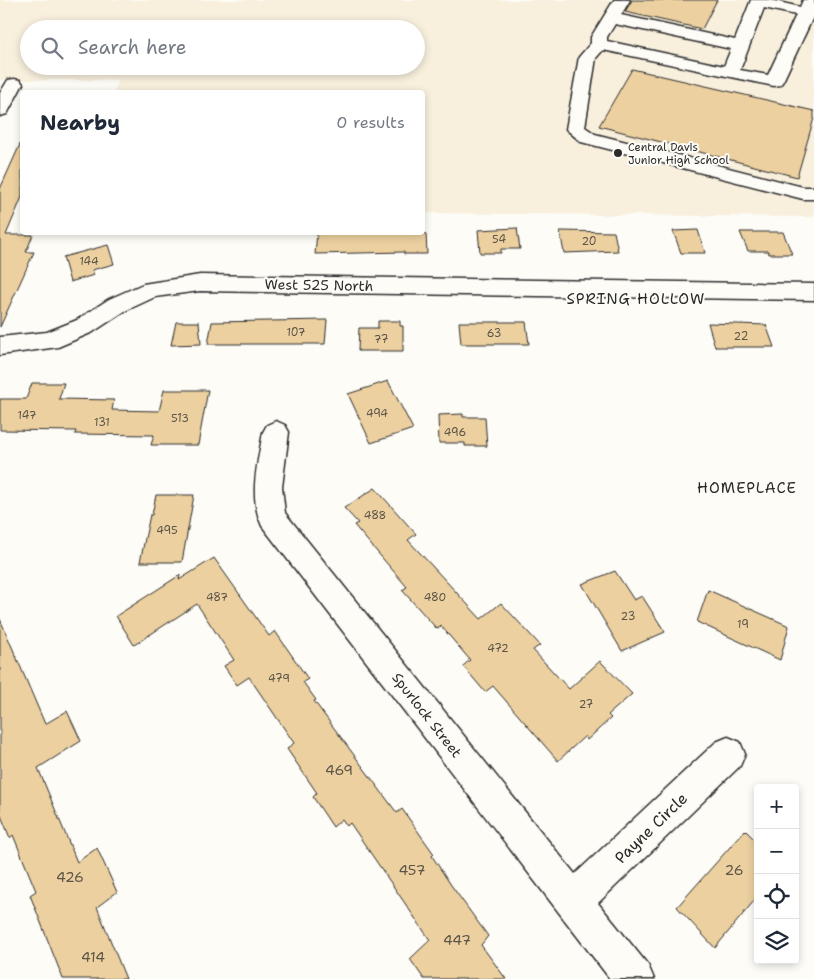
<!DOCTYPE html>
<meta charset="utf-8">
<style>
body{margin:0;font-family:"Shantell Sans",sans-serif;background:#f6f6f7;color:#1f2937}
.controls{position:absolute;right:15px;bottom:15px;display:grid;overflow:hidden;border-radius:5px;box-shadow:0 2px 8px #0003}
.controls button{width:45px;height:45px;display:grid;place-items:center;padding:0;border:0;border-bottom:1px solid #e0e1e3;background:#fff;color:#1f2937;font:25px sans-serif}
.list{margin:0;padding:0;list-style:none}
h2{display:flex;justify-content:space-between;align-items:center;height:65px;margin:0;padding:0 20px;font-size:21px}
h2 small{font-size:16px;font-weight:400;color:#747a83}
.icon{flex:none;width:28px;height:28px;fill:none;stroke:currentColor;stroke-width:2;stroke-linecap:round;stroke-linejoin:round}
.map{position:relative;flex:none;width:814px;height:979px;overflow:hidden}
.search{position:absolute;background:#fff;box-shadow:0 2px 8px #0003;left:20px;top:20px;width:405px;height:55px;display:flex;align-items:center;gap:12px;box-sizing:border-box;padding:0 18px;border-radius:28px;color:#747a83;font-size:19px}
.panel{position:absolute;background:#fff;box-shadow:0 2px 8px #0003;left:20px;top:90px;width:405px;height:145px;border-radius:5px}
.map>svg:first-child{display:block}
.built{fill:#f8efdd;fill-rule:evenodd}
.building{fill:#ecd0a0;stroke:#2b2b2b}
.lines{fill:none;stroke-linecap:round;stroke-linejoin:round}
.minor-casing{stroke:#2b2b2b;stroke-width:3}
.minor{fill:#fdfcf7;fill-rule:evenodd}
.poi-dot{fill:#2b2b2b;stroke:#fdfcf7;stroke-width:2}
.labels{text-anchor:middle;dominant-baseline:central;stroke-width:4;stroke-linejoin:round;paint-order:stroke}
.far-poi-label{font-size:11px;fill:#2b2b2b;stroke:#fdfcf7;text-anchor:start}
.number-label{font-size:11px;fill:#5b5448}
.street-label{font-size:14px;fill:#2b2b2b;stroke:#fdfcf7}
.near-number-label{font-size:14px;fill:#5b5448}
.neighbourhood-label{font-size:15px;letter-spacing:1px;fill:#2b2b2b;stroke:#fdfcf7}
.near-street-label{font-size:16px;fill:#2b2b2b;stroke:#fdfcf7}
</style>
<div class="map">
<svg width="814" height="979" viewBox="0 0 814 979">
<rect width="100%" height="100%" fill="#fdfcf7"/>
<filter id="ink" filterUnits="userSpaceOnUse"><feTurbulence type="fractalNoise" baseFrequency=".02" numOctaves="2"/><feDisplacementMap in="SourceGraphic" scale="10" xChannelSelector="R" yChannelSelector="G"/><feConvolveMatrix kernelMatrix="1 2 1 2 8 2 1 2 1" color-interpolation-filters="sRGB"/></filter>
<g filter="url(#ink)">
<path class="built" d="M0 0H814V217L423 213 422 92H114L118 80H0ZM29 29H416V66H29Z"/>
<g class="building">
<polygon points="632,0 717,0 702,29 625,12"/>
<polygon points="632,69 814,111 814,118 797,177 599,126"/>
<polygon points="22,140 22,197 6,235 33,235 26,252 34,252 0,327 0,189"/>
<polygon points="517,228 520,249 501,249 501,253 480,253 478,230"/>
<polygon points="698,230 705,253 681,253 673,231"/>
<polygon points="560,231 614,232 618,251 564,253"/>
<polygon points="421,232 426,234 427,254 404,254 404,252 315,254 317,233"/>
<polygon points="740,232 783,232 792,254 769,254 768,251 748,251"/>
<polygon points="108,245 114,264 92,270 94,275 70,282 63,257"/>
<polygon points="327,320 325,344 208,344 212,322"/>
<polygon points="378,321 400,321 400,326 403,326 403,351 358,351 359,328 378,328"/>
<polygon points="176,322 199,322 201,344 171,345"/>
<polygon points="459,322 526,322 529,344 461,344"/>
<polygon points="708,323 766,325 774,347 715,347"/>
<polygon points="388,381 413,429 371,443 348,394"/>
<polygon points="32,383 64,383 59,399 114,400 112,410 159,411 164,390 208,390 198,445 151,445 154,435 75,434 76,431 0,430 0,399 26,399"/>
<polygon points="463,414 463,417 485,417 487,446 465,446 465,443 439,443 438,415"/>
<polygon points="375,488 416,534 408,540 481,619 501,603 540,645 533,650 569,689 600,661 632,694 608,715 611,718 587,740 585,736 558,761 493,686 485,692 463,666 470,660 441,626 437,629 402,590 407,587 354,525 358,523 344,508"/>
<polygon points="156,495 194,495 182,562 140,562 150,515 152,515"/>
<polygon points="214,558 269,636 275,631 308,679 303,682 316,700 314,701 397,813 402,809 434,854 432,856 451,885 488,936 481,945 506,979 424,979 410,959 430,940 350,823 347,826 342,819 333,827 313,797 317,793 287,749 294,743 249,677 237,685 224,666 234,660 197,604 134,645 116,616 180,575 179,580"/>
<polygon points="615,571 634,600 642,596 665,632 622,651 582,584"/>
<polygon points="708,590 789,626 780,660 697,622"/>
<polygon points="0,619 45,724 67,711 81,741 38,768 77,862 97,848 117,892 97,907 126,979 63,979 30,895 36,891 13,835 10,838 0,813"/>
<polygon points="745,830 758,843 758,896 715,948 677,907"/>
</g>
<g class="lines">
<g class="minor-casing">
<g id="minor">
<path d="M614 0H630L621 15 735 40 751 0H770L800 7 803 0H814V15L783 81 780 85 774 86 603 50 596 58 585 127 595 134 803 187H814V199H803L581 142 566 129 579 57 591 43V37ZM764 8 796 15 768 75 740 70ZM615 24 731 49 724 66 607 41V37Z"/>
<polygon points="14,79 20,80 23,84 7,114 0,116 0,93 8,80"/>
<polygon points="200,275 814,284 814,300 200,291 155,297 125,311 93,332 58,347 0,355 0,337 47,332 77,320 109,299 143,284"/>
<path d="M276 421 285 425 289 432 282 487 285 513 575 874 716 742 728 737 740 742 745 754 740 766 598 903 648 965 654 979H610L262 526C248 496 258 462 263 432L267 425Z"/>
</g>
</g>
<use href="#minor" class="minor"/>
</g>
</g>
<circle class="poi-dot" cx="618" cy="153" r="5"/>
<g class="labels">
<g class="far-poi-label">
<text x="628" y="147">Central Davis<tspan x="628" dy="13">Junior High School</tspan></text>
</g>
<g class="number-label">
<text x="499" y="239">54</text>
<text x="589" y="241">20</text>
<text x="89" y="261">144</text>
<text x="296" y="332">107</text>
<text x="494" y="333">63</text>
<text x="741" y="336">22</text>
<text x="381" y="339">77</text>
<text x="377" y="413">494</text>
<text x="27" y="415">147</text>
<text x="180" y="418">513</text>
<text x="102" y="422">131</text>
<text x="455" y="432">496</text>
<text x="375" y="515">488</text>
<text x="167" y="530">495</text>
<text x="217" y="597">487</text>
<text x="435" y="597">480</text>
<text x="628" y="616">23</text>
<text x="743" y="624">19</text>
<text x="498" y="648">472</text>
<text x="279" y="678">479</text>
<text x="586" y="704">27</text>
</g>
<g class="street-label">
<text transform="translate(319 285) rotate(1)">West 525 North</text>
<text transform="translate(427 715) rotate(52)">Spurlock Street</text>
</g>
<g class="near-number-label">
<text x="339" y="770">469</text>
<text x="412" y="870">457</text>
<text x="734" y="870">26</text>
<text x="70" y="877">426</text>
<text x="457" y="940">447</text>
<text x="93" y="957">414</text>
</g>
<g class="neighbourhood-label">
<text x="636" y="299">SPRING HOLLOW</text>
<text x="747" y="488">HOMEPLACE</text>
</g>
<g class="near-street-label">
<text transform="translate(651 828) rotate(-44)">Payne Circle</text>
</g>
</g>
</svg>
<div class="controls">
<button>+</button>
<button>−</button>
<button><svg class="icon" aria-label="locate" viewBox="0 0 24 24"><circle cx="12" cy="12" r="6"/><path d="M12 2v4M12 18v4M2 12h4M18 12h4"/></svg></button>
<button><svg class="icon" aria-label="layers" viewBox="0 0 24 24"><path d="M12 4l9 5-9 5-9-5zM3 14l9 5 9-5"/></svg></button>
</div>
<div class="search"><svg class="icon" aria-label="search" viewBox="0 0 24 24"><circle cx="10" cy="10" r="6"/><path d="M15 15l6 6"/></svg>Search here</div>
<section class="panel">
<h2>Nearby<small>0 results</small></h2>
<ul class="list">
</ul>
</section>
</div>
